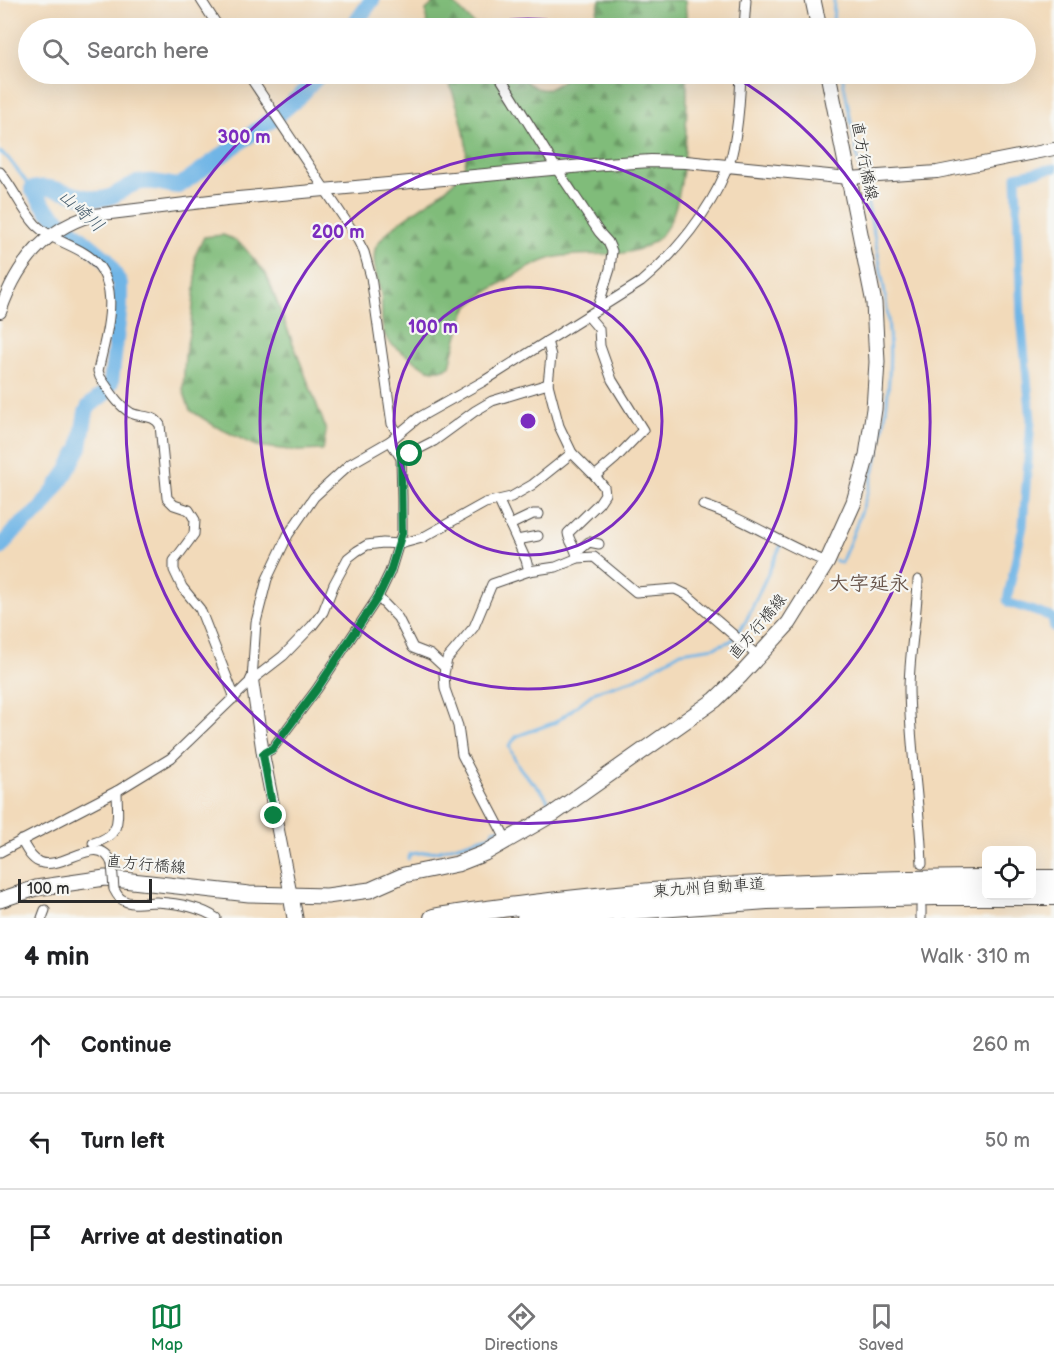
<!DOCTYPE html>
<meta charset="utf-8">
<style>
body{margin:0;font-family:"Balsamiq Sans","Klee One",sans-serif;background:#f6f6f6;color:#202124}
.controls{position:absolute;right:18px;bottom:18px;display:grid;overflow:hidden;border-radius:9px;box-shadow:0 6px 24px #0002}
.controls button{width:54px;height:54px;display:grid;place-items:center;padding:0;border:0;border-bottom:2px solid #e0e0e0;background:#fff;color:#202124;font:30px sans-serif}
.scale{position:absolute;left:18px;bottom:15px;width:134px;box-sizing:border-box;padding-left:6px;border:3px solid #2b2b2b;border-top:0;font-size:16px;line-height:21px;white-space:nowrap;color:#2b2b2b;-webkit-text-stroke:4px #f6f6f2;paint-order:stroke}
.stop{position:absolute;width:18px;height:18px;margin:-14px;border:4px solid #0b8043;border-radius:50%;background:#fff}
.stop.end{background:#0b8043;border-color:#fff;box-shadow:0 2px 6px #0008}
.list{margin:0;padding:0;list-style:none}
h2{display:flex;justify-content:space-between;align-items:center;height:78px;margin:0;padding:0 24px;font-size:26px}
h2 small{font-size:20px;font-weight:400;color:#757577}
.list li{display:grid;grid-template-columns:39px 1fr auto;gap:18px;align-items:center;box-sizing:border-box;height:96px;padding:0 24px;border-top:2px solid #e0e0e0}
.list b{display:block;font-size:22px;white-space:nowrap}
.list em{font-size:20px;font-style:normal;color:#757577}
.icon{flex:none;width:33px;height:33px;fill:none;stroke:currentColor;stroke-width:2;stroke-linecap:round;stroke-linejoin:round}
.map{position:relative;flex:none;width:1054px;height:918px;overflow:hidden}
.search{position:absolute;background:#fff;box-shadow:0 6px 24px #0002;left:18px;right:18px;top:18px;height:66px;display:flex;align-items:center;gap:15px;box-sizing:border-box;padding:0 21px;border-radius:33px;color:#757577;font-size:22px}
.sheet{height:366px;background:#fff}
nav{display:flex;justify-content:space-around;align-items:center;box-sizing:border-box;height:84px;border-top:2px solid #e0e0e0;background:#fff;font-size:16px;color:#757577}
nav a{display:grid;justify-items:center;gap:3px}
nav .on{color:#0b8043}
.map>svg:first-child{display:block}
.forest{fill:url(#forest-firs);stroke:#567452;stroke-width:1.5}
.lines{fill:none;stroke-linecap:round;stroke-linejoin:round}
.stream{stroke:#6fb5e6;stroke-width:3}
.canal{stroke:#6fb5e6;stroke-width:9}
.river{stroke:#6fb5e6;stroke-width:16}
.minor-casing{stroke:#494540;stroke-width:11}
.tertiary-casing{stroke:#494540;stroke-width:14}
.primary-casing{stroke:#494540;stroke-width:17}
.motorway-casing{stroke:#494540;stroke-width:20}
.minor{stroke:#fff;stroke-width:9}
.tertiary{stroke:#fff;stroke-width:12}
.primary{stroke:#fff;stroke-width:15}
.motorway{stroke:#fff;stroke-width:18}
.minor-bridge-casing{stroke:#494540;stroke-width:11;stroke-linecap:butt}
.minor-bridge{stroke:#fff;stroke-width:9}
.route{stroke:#0b8043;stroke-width:8}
.ring{fill:none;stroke:#7b2cbf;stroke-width:3}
.labels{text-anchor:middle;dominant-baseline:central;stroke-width:4.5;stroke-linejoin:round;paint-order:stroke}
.street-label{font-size:16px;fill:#2b2b2b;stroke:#f6f6f2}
.water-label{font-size:18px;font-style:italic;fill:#435b6c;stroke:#f6f6f2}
.quarter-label{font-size:20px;font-weight:bold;fill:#6a564c;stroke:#f6f6f2}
.centre{fill:#7b2cbf;stroke:#f6f6f2;stroke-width:3}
.ring-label{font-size:18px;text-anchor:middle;font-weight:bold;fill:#7b2cbf;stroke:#f6f6f2;stroke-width:4.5;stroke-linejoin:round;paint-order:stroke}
</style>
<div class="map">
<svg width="1054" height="918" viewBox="0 0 1054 918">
<defs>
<pattern id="forest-firs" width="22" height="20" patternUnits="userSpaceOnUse" patternTransform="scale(1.5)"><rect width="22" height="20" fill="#80bc7a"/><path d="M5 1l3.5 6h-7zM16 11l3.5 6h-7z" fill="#699964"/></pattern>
</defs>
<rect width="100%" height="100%" fill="#f6f6f2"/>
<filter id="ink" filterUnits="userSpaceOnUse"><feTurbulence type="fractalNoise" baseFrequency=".0167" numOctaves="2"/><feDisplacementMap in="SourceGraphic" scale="12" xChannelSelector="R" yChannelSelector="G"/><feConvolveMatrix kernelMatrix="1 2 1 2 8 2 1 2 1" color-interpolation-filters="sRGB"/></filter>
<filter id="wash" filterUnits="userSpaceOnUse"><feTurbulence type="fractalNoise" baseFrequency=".008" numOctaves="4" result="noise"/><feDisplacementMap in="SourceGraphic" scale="24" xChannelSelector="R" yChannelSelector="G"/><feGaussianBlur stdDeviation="1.35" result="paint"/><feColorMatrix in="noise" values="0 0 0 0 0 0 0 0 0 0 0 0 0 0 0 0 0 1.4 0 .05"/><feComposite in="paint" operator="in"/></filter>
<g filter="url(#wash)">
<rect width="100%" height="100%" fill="#f2daba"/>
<g class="forest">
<polygon points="600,0 685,0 687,28 592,28"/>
<polygon points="436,1 452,2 478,28 427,28 426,10"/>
<path d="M446 74H518C537 94 550 95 569 74H687C687 114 688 204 662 234 635 264 591 250 557 257 538 260 478 294 467 309 461 318 453 354 450 366 434 376 423 367 409 357 403 352 392 347 388 340 379 329 383 309 381 295 378 280 372 266 375 250 376 244 381 240 385 235 404 213 454 192 464 167 473 145 454 95 446 74Z"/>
<polygon points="223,235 233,239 243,246 266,274 323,421 326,432 323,450 298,451 256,446 215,426 190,410 183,390 185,355 191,323 196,278 195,256 204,237"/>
</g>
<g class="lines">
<g class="stream">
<polyline points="833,28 834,0"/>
<polyline points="842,74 861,175"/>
<polyline points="0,152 8,158 32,189"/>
<path d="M835 560 841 563C876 483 896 404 888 317 883 271 872 226 863 181"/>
<path d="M550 810C550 794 533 784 523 772 516 764 513 755 509 746L517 736 556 722 596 691 635 679 681 652 715 647 731 641 745 623 782 543"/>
<polyline points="408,859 410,854 437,851 492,835 493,830 523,824"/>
</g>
<polyline class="canal" points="1054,168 1016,176 1021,317 1031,420 1023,526 1007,600 1009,603 1052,617 1054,628"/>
<g class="river">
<polyline points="352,28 372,0"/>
<path d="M0 548 14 531 40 510 66 473 80 447 86 412 89 406 105 393 111 382 120 306V284L106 259 47 210 32 189C53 183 77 198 98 199 115 199 123 187 137 183 153 179 163 185 179 186L274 118 299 97 320 74"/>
</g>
</g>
</g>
<g filter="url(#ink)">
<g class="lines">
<g class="minor-casing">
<g id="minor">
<polyline points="201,0 219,28"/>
<polyline points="744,28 746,0"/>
<polyline points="248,74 354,233 364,252 371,277 392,424 398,434"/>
<polyline points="498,74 556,168 599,232 608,242 612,251 610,269 597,310"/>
<path d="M0 172C14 189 22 210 36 225 50 239 68 243 84 253 126 278 106 333 98 371L100 377C109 389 117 405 131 413 141 418 154 414 160 425L167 498 174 505 189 510 195 520 194 534 174 561V570L182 587 200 609 235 698"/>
<polyline points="547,341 551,356 548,384 559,426 572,453 595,476 616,458 643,430 612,380 600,346 599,329 588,316"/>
<polyline points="401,458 434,441 475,411 492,401 548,384"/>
<polyline points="499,501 526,560 529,571"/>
<path d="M703 505C749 520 784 546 827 562"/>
<polyline points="510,525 533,514 539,514"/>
<polyline points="517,540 538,536"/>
<polyline points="577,552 589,542 599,544"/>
<path d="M577 558C577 548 569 543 568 533L599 503 605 494 604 487 595 476"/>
<path d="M918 580C917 617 909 654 909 690 910 748 920 806 922 864"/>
<polyline points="378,597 398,618 413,648 431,655 444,667"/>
<path d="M252 680 256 622 267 579 288 535 314 497 350 464 390 441 418 418 484 381 641 282C676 253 709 212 727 169 737 146 740 99 741 74"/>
<polyline points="263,754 272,749 317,689 378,597 390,572 402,533 402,499 401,458 390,441"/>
<path d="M21 840C26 848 30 858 39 862 62 872 100 830 112 864"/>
<polyline points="507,841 462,755 458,726 445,689 444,674 447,659 474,627 492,584 529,571 556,567 578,558 594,557 636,592 675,589 687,595 759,657"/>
<path d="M93 843C124 835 117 817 117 791"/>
<polyline points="0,852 117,791 171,758 252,680 283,656 312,626 323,612 334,584 348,558 357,551 367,545 383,543 400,544 422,538 485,503 511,497 532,485 572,453"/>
<path d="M114 889C116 893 118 898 123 900 132 906 146 902 156 902 176 903 200 907 216 918"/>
<polyline points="921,907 921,918"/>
<polyline points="42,918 45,910"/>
</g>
</g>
<g class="tertiary-casing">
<g id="tertiary">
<path d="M0 312C16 265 44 228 94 215L227 199 605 164 651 161 686 162 849 178 937 172 1054 149"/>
<polyline points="252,680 263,754 291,896"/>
</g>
</g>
<g class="primary-casing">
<g id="primary">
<polyline points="813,0 819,28"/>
<polyline points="291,896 295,918"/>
<polyline points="0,900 36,888 105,878 249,894 327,896 370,890 404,875 457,864 485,853 553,814 715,700 741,675 789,623 827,562 854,502 867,455 874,409 877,362 874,303 828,74"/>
</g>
</g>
<g class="motorway-casing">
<g id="motorway">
<polyline points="1032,879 1054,879"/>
<path d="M433 918C471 911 511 907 550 902 695 885 841 880 986 879"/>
<polyline points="526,918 767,900 935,896 1054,896"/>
</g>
</g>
<use href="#minor" class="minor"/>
<use href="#tertiary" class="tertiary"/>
<use href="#primary" class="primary"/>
<use href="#motorway" class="motorway"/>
<g class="minor-bridge-casing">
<polyline id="minor-bridge" points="112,864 114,889"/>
</g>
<use href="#minor-bridge" class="minor-bridge"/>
</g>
</g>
<g class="lines" filter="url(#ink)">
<polyline class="route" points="274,816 263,754 272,749 317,689 378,597 390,572 402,533 401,458 410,454"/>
</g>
<g class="ring">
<circle cx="528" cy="421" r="134"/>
<circle cx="528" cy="421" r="268"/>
<path d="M444 28A402 402 0 0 1 612 28M732 75A402 402 0 1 1 324 75"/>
</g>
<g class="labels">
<g class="street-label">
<text transform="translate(864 161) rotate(79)">直方行橋線</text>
<text transform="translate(758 627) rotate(-50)">直方行橋線</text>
<text transform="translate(146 865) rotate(5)">直方行橋線</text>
<text transform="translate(709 888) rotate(-4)">東九州自動車道</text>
</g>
<g class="water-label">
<text transform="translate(81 211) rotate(42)">山崎川</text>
</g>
<g class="quarter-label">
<text x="869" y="584">大字延永</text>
</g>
</g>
<circle cx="528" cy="421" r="9" class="centre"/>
<g class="ring-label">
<text x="244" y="143">300 m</text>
<text x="338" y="238">200 m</text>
<text x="433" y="333">100 m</text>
</g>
</svg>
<div class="controls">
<button><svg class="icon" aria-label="locate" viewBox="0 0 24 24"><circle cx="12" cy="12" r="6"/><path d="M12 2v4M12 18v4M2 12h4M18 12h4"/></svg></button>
</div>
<div class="scale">100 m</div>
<div class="stop" style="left:410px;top:454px"></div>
<div class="stop end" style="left:274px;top:816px"></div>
<div class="search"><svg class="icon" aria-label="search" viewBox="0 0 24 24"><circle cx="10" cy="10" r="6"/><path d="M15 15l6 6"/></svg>Search here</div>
</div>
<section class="sheet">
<h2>4 min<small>Walk · 310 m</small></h2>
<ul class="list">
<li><svg class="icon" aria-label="ahead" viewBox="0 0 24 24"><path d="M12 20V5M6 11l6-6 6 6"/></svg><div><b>Continue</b></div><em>260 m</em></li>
<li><svg class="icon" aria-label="left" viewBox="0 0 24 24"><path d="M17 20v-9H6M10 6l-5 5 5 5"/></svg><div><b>Turn left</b></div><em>50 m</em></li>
<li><svg class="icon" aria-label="arrive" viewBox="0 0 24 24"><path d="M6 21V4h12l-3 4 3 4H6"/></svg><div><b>Arrive at destination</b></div></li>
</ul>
</section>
<nav>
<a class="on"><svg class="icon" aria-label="map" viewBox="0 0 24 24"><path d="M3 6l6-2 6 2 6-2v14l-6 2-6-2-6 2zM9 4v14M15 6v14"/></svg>Map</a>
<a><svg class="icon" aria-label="directions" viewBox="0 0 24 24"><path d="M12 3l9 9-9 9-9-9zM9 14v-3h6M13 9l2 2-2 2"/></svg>Directions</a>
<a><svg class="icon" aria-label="saved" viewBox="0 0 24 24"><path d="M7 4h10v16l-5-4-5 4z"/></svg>Saved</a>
</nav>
